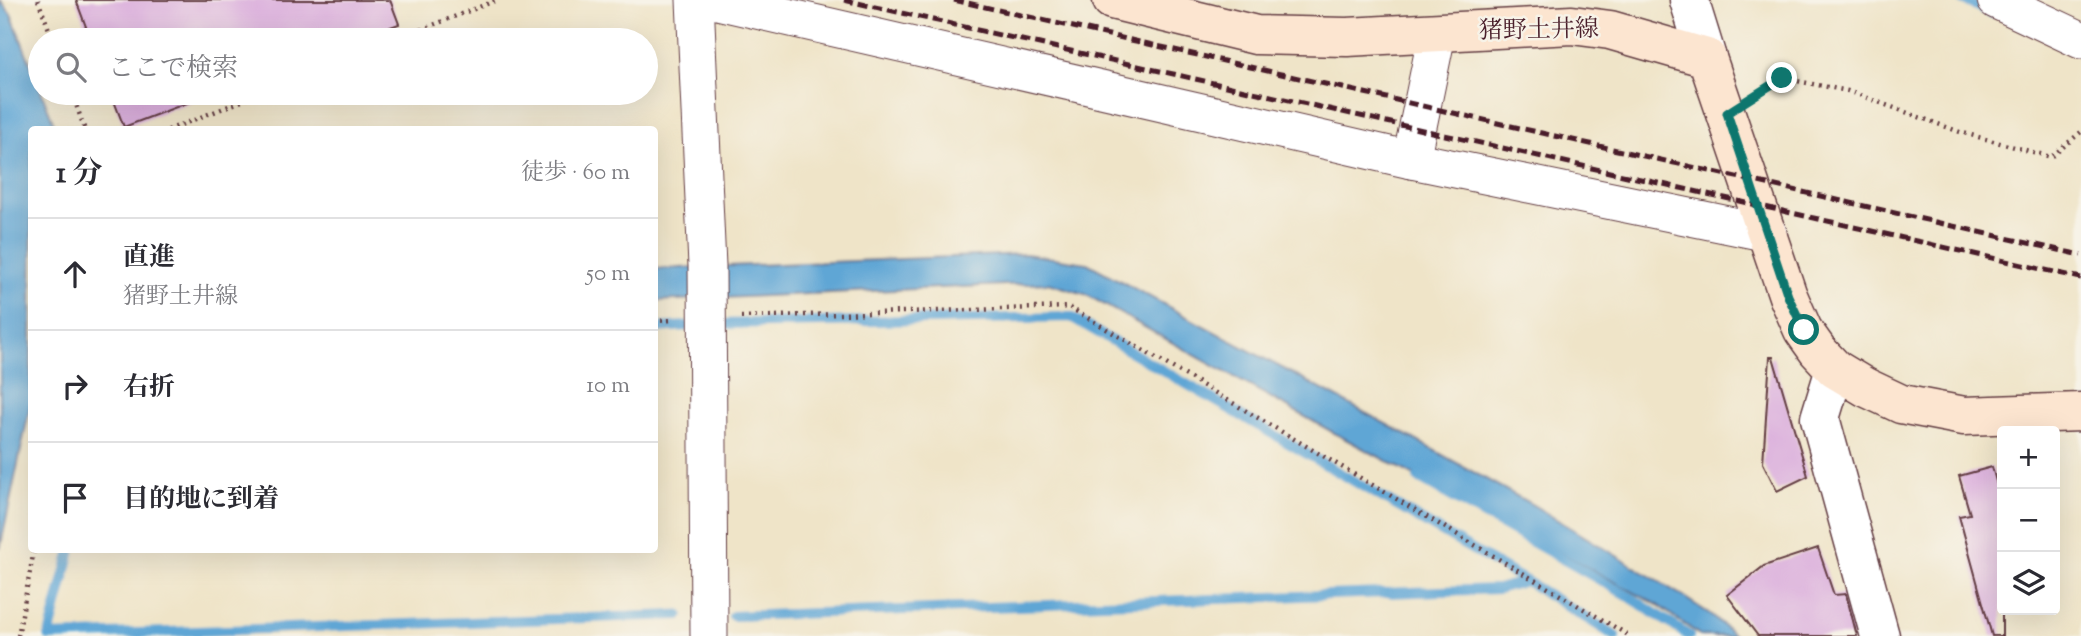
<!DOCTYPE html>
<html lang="ja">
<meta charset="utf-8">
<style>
body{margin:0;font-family:"Sorts Mill Goudy","Noto Serif JP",serif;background:#f2f2f3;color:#2b2b33}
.controls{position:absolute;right:21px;bottom:21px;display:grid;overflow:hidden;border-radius:7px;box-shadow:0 7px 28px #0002}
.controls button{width:63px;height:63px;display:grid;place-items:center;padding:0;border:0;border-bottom:2px solid #e1e1e2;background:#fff;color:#2b2b33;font:35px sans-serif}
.stop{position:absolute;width:21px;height:21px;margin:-16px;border:5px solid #0f766e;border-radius:50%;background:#fff}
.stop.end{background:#0f766e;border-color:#fff;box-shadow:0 2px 7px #0008}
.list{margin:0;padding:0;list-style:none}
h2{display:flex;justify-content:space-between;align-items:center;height:91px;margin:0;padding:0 28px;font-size:30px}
h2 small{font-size:23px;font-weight:400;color:#7c7c81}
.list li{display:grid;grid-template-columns:46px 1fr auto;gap:21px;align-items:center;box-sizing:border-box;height:112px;padding:0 28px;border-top:2px solid #e1e1e2}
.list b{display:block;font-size:26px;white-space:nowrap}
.list p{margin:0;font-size:23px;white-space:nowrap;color:#7c7c81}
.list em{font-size:23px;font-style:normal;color:#7c7c81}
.icon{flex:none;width:38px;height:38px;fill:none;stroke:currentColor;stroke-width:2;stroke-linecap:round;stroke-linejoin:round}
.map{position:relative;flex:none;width:2081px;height:636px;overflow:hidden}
.search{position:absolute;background:#fff;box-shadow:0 7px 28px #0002;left:28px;top:28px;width:630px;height:77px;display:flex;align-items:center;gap:18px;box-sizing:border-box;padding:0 24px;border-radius:38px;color:#7c7c81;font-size:26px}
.panel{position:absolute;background:#fff;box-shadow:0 7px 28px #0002;left:28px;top:126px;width:630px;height:427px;border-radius:7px}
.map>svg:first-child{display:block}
.water{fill:#5fa6d5;stroke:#546280;stroke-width:2}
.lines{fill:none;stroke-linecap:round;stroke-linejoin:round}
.stream{stroke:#5fa6d5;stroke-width:10}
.building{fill:#d9aadc}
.minor-casing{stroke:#633d43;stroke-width:39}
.tertiary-casing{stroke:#633d43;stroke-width:41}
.secondary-casing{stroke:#633d43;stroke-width:41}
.path{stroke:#633d43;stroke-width:4.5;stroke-dasharray:2 5;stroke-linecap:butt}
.minor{stroke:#fff;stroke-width:37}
.tertiary{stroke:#fff;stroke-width:38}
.secondary{stroke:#fce5d0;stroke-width:38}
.rail{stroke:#4a1f2b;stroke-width:5;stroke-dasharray:10 5;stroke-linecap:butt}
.route{stroke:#0f766e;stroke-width:9}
.labels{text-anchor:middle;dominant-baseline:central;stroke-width:5;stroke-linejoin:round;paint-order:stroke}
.street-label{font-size:24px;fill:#4a1f2b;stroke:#f7f3e8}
</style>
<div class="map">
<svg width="2081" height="636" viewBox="0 0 2081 636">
<rect width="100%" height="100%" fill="#f7f3e8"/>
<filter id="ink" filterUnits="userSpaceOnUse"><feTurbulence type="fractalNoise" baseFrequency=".0143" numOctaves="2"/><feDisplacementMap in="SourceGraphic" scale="14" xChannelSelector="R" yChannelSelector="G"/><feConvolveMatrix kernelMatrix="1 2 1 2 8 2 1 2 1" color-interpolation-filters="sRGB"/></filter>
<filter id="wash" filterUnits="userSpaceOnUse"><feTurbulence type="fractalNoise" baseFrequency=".00686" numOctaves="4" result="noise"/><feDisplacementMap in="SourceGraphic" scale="28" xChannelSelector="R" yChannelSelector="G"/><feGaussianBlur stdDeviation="1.57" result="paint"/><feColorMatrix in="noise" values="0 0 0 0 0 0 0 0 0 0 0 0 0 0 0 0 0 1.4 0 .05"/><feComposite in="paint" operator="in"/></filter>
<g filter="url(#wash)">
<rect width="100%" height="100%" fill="#efe4c8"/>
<g class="water">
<polygon points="0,0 11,14 56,129 32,130 31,402 0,549"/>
<polygon points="1026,254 1087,263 1410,437 1533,505 1676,592 1710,614 1735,636 1701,636 1656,604 1336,434 1085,294 1048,283 655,301 655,269"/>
</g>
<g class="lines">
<g class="stream">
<polyline points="1963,0 1991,13"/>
<polyline points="719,324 1071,317 1526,581 1615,636"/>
<polyline points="654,328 688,326"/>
<polyline points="1418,478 1630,597 1689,636"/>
<polyline points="71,550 49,636 679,615"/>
<polyline points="733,616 1498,589 1526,581"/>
</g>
</g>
<g id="blocks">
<g class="building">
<polygon points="76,0 390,0 399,24 354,40 91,40"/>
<polygon points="111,93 207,93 208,95 124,127"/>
<polygon points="1770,357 1773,357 1808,476 1777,491 1763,463"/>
<polygon points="1992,467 2002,503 2002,636 1992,636 1959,516 1970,514 1959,476"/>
<polygon points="1818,548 1834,595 1846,594 1857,636 1758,636 1727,595 1764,566"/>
</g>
</g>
</g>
<g filter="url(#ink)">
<use href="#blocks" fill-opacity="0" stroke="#633d43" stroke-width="2"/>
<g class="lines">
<g class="minor-casing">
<g id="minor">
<polyline points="695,0 707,266 709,636"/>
<polyline points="713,0 1411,160 1768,233"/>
<polyline points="1996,0 2081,40"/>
<polyline points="1411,160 1437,34"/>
</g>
</g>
<g class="tertiary-casing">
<g id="tertiary">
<polyline points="1689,0 1707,58"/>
<polyline points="1835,369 1820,418 1880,636"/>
</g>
</g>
<g class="secondary-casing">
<polyline id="secondary" points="1112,0 1256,35 1347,37 1572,25 1610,30 1707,58 1788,296 1803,330 1818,351 1835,369 1865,387 1901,404 1964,416 2081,412"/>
</g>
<g class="path">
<polyline points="38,0 53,40"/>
<polyline points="395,40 497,0"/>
<polyline points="72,93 85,130"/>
<polyline points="1755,96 1782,78 1848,91 1960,132 2051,157 2081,132"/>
<polyline points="168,130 262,93"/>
<polyline points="741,317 1069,307 1630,636"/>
<polyline points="654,321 673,320"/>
<polyline points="18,636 34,550"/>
</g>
<use href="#minor" class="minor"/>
<use href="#tertiary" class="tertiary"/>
<use href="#secondary" class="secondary"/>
<g class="rail">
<polyline points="844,0 2081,278"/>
<polyline points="954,0 2081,255"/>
</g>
</g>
</g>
<g class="lines" filter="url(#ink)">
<polyline class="route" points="1782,78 1727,113 1788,296 1804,330"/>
</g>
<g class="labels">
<g class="street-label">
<text transform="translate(1539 31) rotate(-1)">猪野土井線</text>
</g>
</g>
</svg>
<div class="controls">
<button>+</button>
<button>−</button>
<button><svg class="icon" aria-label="layers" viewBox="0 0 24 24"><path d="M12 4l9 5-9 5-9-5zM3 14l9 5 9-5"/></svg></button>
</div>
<div class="stop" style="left:1804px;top:330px"></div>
<div class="stop end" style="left:1782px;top:78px"></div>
<div class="search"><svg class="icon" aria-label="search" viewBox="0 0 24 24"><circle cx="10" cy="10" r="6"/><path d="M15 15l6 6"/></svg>ここで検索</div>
<section class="panel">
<h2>1 分<small>徒歩 · 60 m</small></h2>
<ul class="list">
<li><svg class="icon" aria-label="ahead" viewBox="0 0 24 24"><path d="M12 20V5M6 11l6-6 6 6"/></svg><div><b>直進</b><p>猪野土井線</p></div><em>50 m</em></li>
<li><svg class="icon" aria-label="right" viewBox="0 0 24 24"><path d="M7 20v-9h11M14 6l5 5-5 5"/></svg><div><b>右折</b></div><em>10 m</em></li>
<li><svg class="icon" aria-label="arrive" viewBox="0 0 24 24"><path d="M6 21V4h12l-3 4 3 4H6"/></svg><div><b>目的地に到着</b></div></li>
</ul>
</section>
</div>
